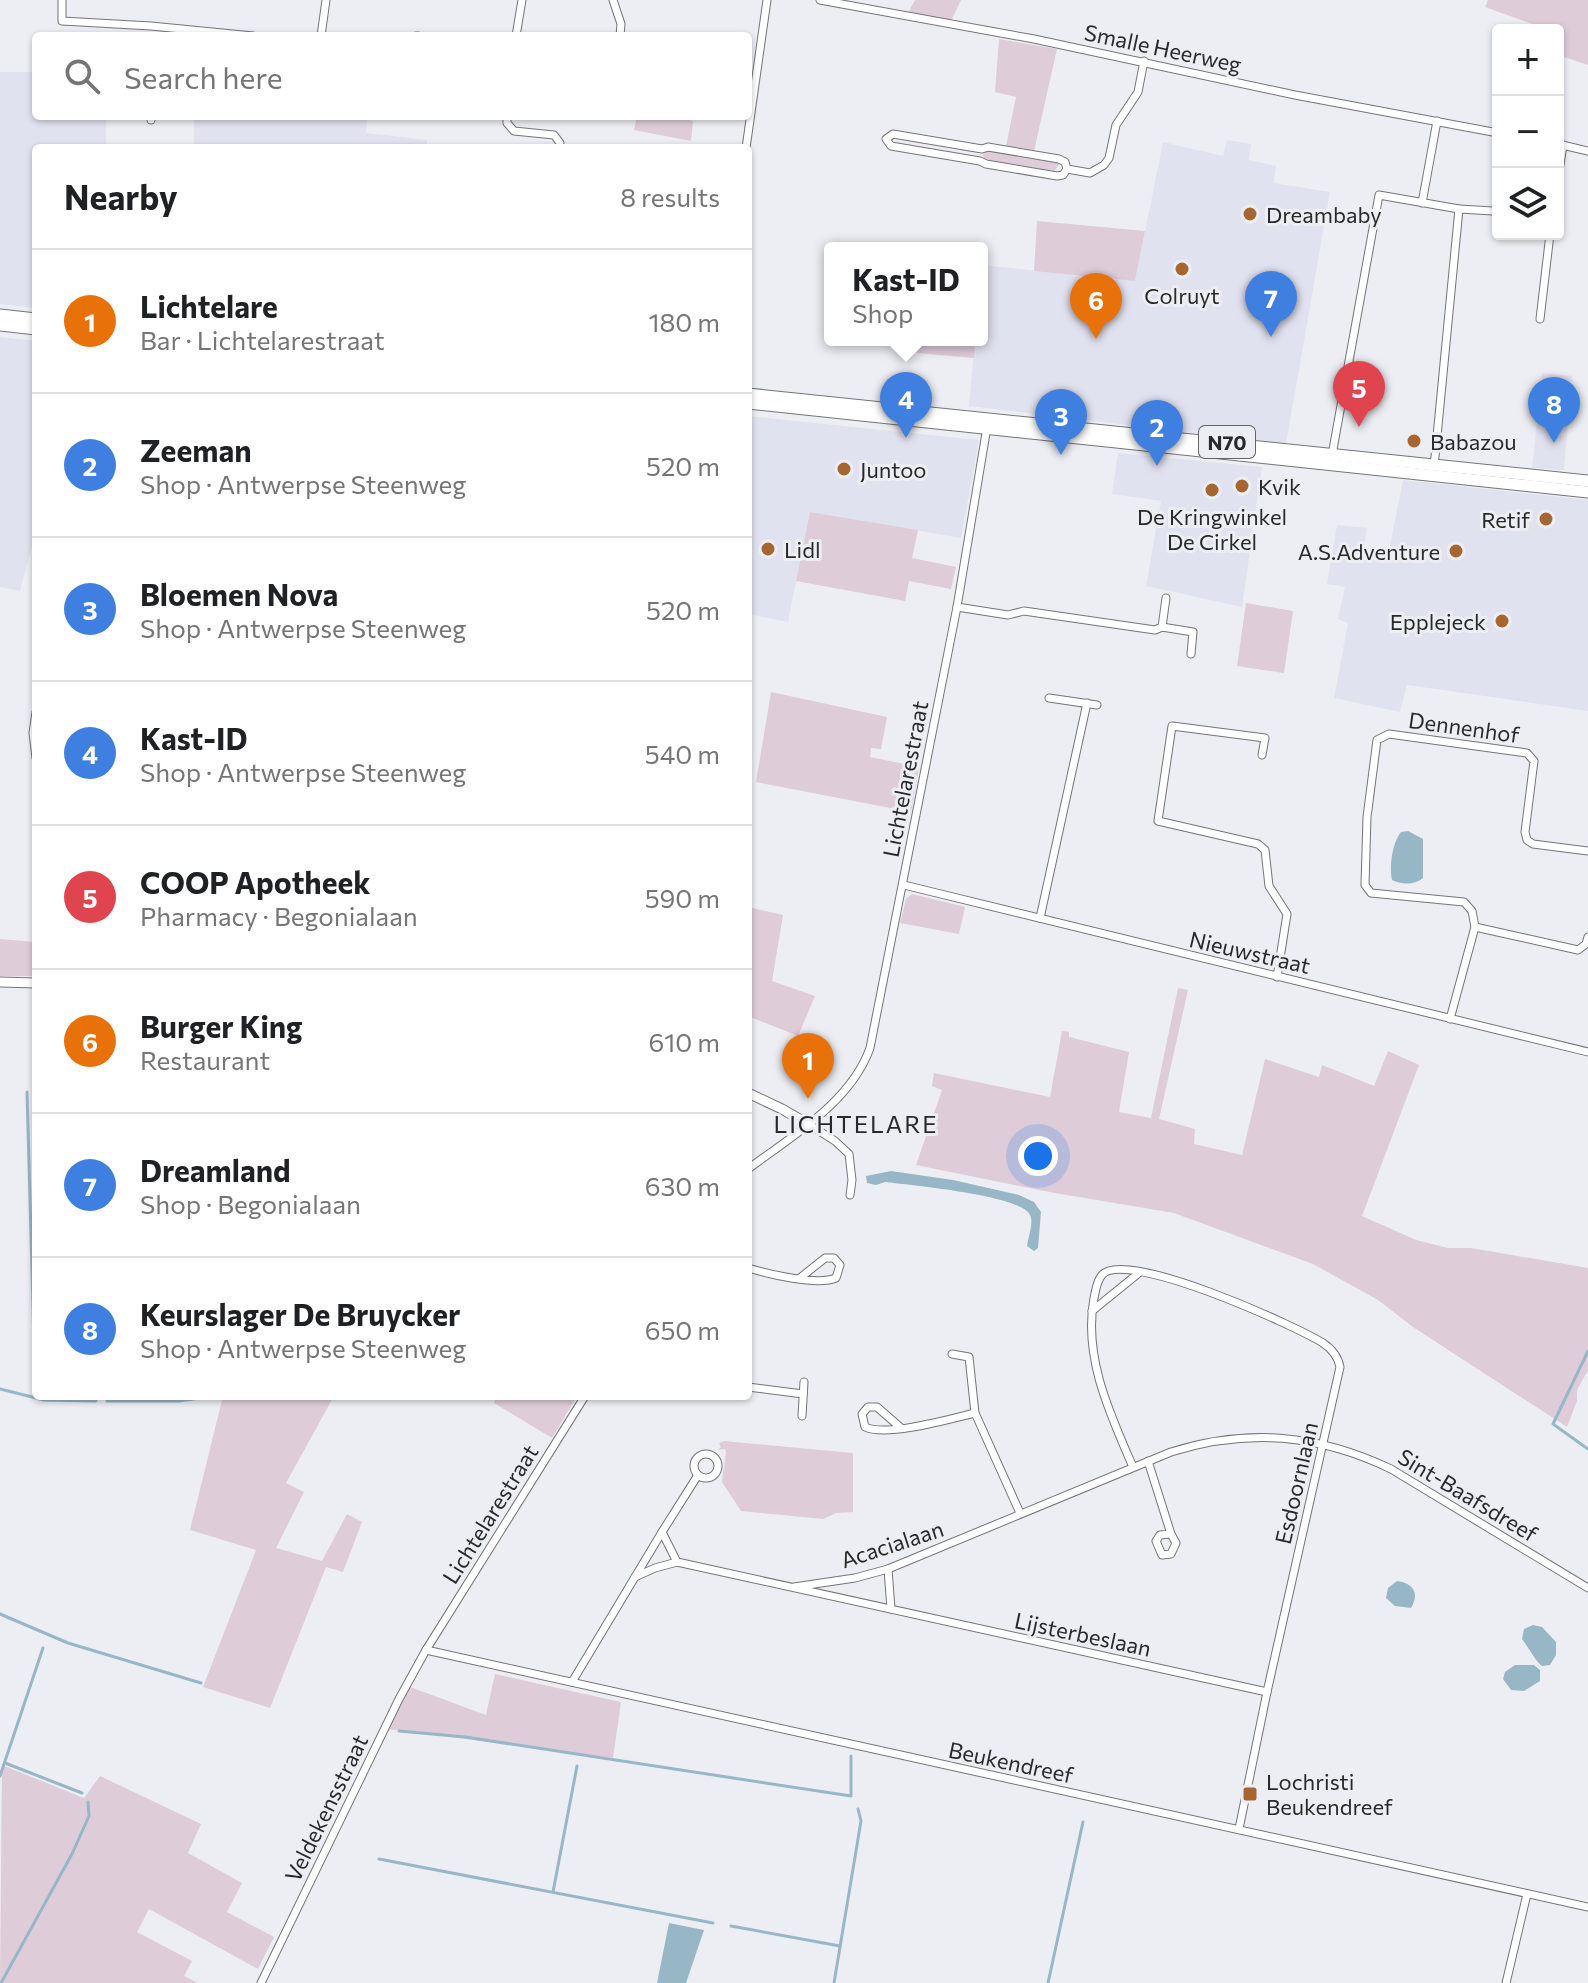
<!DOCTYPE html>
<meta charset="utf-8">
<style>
body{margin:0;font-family:Commissioner,sans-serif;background:#f2f2f2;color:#202124}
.controls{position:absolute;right:24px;top:24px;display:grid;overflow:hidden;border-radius:8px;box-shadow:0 2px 6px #0004}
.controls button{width:72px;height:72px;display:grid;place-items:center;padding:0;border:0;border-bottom:2px solid #e0e0e0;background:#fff;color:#202124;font:40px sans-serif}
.you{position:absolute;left:1038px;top:1156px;width:28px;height:28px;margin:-20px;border:6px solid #fff;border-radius:50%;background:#1a73e8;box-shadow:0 0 0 12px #1a73e833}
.badge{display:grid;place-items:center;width:52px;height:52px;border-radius:50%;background:#a76532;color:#fff;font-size:26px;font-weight:700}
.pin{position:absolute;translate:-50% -66px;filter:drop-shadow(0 2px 4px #0008)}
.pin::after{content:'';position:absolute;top:42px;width:28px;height:24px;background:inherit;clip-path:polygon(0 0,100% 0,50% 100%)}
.popup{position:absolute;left:824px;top:242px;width:164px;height:104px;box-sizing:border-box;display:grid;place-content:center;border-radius:8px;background:#fff;filter:drop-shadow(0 2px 6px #0005);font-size:26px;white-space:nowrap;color:#757577}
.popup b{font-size:30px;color:#202124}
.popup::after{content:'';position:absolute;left:50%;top:100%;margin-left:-16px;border:16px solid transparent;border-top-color:#fff}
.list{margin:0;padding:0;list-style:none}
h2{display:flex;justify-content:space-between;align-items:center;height:104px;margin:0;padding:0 32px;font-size:34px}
h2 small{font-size:26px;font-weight:400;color:#757577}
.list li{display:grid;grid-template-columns:52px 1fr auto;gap:24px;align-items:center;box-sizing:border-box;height:144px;padding:0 32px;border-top:2px solid #e0e0e0}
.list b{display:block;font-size:30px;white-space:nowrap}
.list p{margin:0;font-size:26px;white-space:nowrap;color:#757577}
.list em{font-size:26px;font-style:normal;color:#757577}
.icon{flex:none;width:44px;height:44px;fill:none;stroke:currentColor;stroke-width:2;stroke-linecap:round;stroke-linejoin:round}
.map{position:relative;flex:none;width:1588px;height:1983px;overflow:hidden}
.search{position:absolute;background:#fff;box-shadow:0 2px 6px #0004;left:32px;top:32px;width:720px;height:88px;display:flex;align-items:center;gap:20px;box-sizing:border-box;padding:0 28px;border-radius:8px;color:#757577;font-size:30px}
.panel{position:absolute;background:#fff;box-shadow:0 2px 6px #0004;left:32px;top:144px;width:720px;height:1256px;border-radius:8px}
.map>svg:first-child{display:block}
.built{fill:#e1e2ef}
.green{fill:#deccd9}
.water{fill:#97b7c6}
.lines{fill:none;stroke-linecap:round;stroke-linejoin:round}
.stream{stroke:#97b7c6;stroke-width:3}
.minor-casing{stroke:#747479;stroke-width:9}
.tertiary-casing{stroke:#747479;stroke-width:11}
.primary-casing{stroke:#747479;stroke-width:13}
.minor{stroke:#fff;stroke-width:7}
.tertiary{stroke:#fff;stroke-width:9}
.primary{stroke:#fff;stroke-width:11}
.poi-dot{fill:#a76532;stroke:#edeef3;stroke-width:3}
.labels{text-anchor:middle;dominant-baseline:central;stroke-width:6;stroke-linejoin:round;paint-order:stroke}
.shield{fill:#edeef3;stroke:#646467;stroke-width:2}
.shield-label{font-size:20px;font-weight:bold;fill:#29292b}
.street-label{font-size:22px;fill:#29292b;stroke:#edeef3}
.poi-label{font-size:22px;fill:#29292b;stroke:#edeef3;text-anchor:start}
.neighbourhood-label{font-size:24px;letter-spacing:2px;fill:#29292b;stroke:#edeef3}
</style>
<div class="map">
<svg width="1588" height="1983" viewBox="0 0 1588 1983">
<rect width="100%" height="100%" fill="#edeef3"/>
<g class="built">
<polygon points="0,72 36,72 36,116 106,116 106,148 36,148 36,308 0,304"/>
<polygon points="194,116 367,116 366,133 427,140 427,148 194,148"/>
<polygon points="1227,140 1251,144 1249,160 1276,166 1274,183 1330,192 1286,444 969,406 975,340 982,340 982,265 1135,281 1163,142 1223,156"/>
<polygon points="0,337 36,341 36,532 20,591 0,587"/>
<polygon points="1542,373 1572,376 1564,470 1532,468"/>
<polygon points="748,416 979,440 961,538 810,512 788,622 748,614"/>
<polygon points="1118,453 1262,467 1242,607 1146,586 1161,501 1112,494"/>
<polygon points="1403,480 1588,500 1588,711 1407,685 1400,712 1334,698 1348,623 1338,619 1345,587 1327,584 1337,525 1367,528 1363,552 1388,556"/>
</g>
<g class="green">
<polygon points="915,0 961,0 949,25 906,17"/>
<polygon points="1488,0 1588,0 1588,65 1558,55 1558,30 1537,30 1538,26 1485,7"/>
<polygon points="999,39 1057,49 1034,151 1006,146 1016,97 995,92"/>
<polygon points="637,116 671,116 693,121 691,141 634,130"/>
<polygon points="989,149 1057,160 1059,165 1054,171 990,161 984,159 983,155"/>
<polygon points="1037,221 1145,231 1135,281 1034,271"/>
<polygon points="918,340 975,340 974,358 917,353"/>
<polygon points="810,512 918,530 912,558 956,567 951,589 909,581 905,601 796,581"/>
<polygon points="1246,603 1293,611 1284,673 1237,666"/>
<polygon points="771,692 887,717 881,749 871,748 870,757 919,767 911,812 756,782"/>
<polygon points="912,894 965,907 959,934 900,923 906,899"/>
<polygon points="748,907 783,915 772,981 815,996 798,1036 748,1016"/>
<polygon points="0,939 36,942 36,976 0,976"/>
<polygon points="1178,988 1188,990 1159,1119 1195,1129 1194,1144 1242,1155 1265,1059 1319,1077 1322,1065 1374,1086 1388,1051 1419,1065 1362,1216 1416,1240 1448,1248 1471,1248 1588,1268 1588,1370 1577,1390 1577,1401 1567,1427 1413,1327 1378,1300 1313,1264 1174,1213 1049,1192 916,1165 942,1090 932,1086 934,1073 1050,1097 1062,1031 1069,1032 1069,1037 1129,1052 1119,1112 1151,1118"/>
<polygon points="223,1396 334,1396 286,1483 304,1492 276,1548 322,1561 347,1514 362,1522 343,1572 326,1567 270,1708 203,1687 256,1550 190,1530"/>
<polygon points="496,1396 577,1396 552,1438 494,1403"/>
<polygon points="724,1441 853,1453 853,1512 836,1513 823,1519 741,1511 722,1482 726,1452 725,1449 718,1450 721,1447 719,1443"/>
<polygon points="495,1674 621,1702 613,1758 388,1729 410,1687 486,1715"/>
<polygon points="2,1765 84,1798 100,1776 201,1824 188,1853 242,1883 227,1912 274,1937 258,1969 149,1909 137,1932 192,1961 184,1976 198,1983 0,1983"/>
</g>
<g class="water">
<path d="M1408 831 1423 839V878C1415 885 1401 885 1392 880 1389 867 1392 843 1401 832Z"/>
<path d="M891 1171 953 1180 1019 1195 1034 1202 1041 1212 1038 1248 1034 1251 1027 1246C1028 1238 1034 1222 1030 1215 1022 1195 908 1185 885 1182L876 1185 867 1183 866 1176Z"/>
<path d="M1397 1581C1413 1583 1420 1593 1411 1608L1395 1606 1386 1598 1388 1588Z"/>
<path d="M1533 1625 1542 1627 1556 1642V1655L1550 1665 1542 1666C1536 1662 1528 1647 1522 1639L1524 1629Z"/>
<polygon points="1515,1665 1534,1665 1540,1670 1540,1681 1524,1691 1511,1690 1503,1679 1505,1672"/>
<polygon points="669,1923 704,1930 686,1983 657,1983"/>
</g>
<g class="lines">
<g class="stream">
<polyline points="27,1092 35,1378"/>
<polyline points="1588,1351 1553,1424 1588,1449"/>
<polyline points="0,1389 44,1400 96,1401"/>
<polyline points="107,1401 179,1401 214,1396"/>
<polyline points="0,1614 68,1643 201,1683"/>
<polyline points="399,1731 465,1737 851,1796 851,1756"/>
<polyline points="5,1763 82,1793"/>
<polyline points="0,1776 43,1648"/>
<polyline points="379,1859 713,1923"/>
<polyline points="553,1892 577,1766"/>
<polyline points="731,1926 840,1946"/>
<polyline points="1,1983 72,1854 89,1816 88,1802"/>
<polyline points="834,1983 861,1821 858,1809"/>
<polyline points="1048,1983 1083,1822"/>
</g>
<g class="minor-casing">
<g id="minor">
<polyline points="62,0 62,21 151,26 253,36"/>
<polyline points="613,0 621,24 620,36"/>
<polyline points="820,0 1034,39 1295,95 1498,133"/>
<polyline points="321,36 326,0"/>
<polyline points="416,36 418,36"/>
<polyline points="516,36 522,0"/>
<polyline points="507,116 507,123 514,131 554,135 560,143 560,148"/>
<polyline points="151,120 151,116"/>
<polyline points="1558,144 1588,151"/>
<polyline points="746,148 767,0"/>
<polyline points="1067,169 1063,175 1057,176 986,164 980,161 891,146 886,139 893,134 982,149 988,147 1059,159 1065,162 1067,169 1090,173 1104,165 1109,158 1116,125 1138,92 1144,61"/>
<polyline points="1558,177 1563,145"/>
<polyline points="1422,203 1437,121"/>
<polyline points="1459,209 1493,211 1498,209"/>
<polyline points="1540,319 1550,234"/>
<polyline points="1332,455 1379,195 1459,209 1434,467"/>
<polyline points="957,607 1008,615 1024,611 1155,630 1162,627 1193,632 1191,654"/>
<polyline points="1162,627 1166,598"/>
<polyline points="1049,698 1097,705"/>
<polyline points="36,712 33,733 36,758"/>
<polyline points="1262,755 1265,738 1172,726 1158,821 1258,844 1265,850 1269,886 1287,914 1277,977"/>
<polyline points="904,885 1588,1052"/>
<polyline points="1040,918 1087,703"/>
<polyline points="1475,927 1578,950 1586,944 1588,937"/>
<polyline points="1450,1019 1475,927 1472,911 1464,902 1371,893 1365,885 1367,817 1377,740 1389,734 1527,753 1534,761 1525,832 1527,840 1533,844 1588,851"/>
<polyline points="808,1124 835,1141 849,1154 852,1180 850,1195"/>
<path d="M748 1169C792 1136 851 1102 870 1048L957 607 987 427"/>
<path d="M748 1268C769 1274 817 1286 836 1278L840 1265 834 1258H825L800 1278"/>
<polyline points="1092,1311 1140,1272"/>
<polyline points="952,1354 969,1357 975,1413 1020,1513"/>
<polyline points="748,1387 803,1394"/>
<polyline points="802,1416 804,1382"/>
<path d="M901 1428 877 1407H868L862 1414 865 1427C887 1437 950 1419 975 1413"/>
<circle cx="706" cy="1466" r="12"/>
<polyline points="1148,1461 1171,1534 1176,1543 1171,1554 1162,1555 1156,1541 1160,1535 1171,1534"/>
<path d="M1133 1467C1110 1414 1083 1357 1094 1298 1096 1290 1096 1282 1102 1275 1124 1248 1294 1325 1323 1343 1332 1349 1338 1356 1340 1367L1267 1692 1239 1829"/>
<polyline points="698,1475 662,1532 677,1562 1267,1692"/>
<polyline points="888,1569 891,1609"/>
<polyline points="635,1577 655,1568 677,1562"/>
<path d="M794 1587 855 1578 888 1569 1171 1452C1248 1428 1318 1434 1391 1469L1588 1588"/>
<polyline points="426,1650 1588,1907"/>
<polyline points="572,1682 662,1532"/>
<polyline points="261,1983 399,1699 426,1650 585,1396"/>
<polyline points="1506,1983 1527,1894"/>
</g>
</g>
<g class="tertiary-casing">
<g id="tertiary">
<polyline points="0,982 36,983"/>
<polyline points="748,1093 782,1109 808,1124"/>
</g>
</g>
<g class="primary-casing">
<g id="primary">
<polyline points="0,315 36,319"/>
<polyline points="0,325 36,329"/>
<polyline points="748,394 1588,481"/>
<polyline points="748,403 1588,492"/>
</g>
</g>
<use href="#minor" class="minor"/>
<use href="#tertiary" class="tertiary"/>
<use href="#primary" class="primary"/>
</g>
<g class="poi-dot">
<circle cx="1250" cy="214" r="8"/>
<circle cx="1182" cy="269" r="8"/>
<circle cx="1414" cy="441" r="8"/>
<circle cx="844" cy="469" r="8"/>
<circle cx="1242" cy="486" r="8"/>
<circle cx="1212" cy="490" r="8"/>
<circle cx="1546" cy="519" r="8"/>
<circle cx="768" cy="549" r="8"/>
<circle cx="1456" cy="551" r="8"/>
<circle cx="1502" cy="621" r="8"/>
<rect x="1242" y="1786" width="16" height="16" rx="4"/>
</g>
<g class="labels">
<rect class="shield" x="1199" y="426" width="56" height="32" rx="6"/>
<g class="shield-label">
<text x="1227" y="442">N70</text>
</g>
<g class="street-label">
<text transform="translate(1163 48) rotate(12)">Smalle Heerweg</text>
<text transform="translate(1464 727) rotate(8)">Dennenhof</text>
<text transform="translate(905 779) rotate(-79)">Lichtelarestraat</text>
<text transform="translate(1250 952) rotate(13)">Nieuwstraat</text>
<text transform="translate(1296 1483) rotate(-77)">Esdoornlaan</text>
<text transform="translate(1468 1495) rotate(31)">Sint-Baafsdreef</text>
<text transform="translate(490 1514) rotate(-58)">Lichtelarestraat</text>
<text transform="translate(892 1544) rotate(-18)">Acacialaan</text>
<text transform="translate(1083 1634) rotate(12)">Lijsterbeslaan</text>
<text transform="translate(1011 1762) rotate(12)">Beukendreef</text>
<text transform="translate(326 1808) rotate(-64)">Veldekensstraat</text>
</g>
<g class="poi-label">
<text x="1266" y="214">Dreambaby</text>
<text x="1182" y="295" text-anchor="middle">Colruyt</text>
<text x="1430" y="441">Babazou</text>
<text x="860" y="469">Juntoo</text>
<text x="1258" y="486">Kvik</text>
<text x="1212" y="516" text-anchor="middle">De Kringwinkel<tspan x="1212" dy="25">De Cirkel</tspan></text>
<text x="1530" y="519" text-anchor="end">Retif</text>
<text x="784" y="549">Lidl</text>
<text x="1440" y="551" text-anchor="end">A.S.Adventure</text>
<text x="1486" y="621" text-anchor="end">Epplejeck</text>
<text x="1266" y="1781">Lochristi<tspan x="1266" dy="25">Beukendreef</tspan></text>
</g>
<g class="neighbourhood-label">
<text x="856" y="1123">LICHTELARE</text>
</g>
</g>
</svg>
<div class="controls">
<button>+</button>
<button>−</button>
<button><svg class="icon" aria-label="layers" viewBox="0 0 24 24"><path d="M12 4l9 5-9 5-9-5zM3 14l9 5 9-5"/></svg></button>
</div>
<div class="you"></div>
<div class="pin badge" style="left:808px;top:1099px;background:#e8710a">1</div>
<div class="pin badge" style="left:1157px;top:466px;background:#3f7fe0">2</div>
<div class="pin badge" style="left:1061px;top:455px;background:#3f7fe0">3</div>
<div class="pin badge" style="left:906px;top:438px;background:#3f7fe0">4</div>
<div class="popup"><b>Kast-ID</b>Shop</div>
<div class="pin badge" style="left:1359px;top:427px;background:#e0444e">5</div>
<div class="pin badge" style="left:1096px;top:339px;background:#e8710a">6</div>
<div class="pin badge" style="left:1271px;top:337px;background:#3f7fe0">7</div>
<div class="pin badge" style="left:1554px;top:443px;background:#3f7fe0">8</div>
<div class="search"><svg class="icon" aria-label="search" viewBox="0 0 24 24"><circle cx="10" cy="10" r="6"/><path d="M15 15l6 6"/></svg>Search here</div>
<section class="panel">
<h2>Nearby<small>8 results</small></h2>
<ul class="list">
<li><span class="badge" style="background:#e8710a">1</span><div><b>Lichtelare</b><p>Bar · Lichtelarestraat</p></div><em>180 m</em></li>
<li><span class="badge" style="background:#3f7fe0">2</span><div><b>Zeeman</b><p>Shop · Antwerpse Steenweg</p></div><em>520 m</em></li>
<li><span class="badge" style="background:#3f7fe0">3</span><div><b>Bloemen Nova</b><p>Shop · Antwerpse Steenweg</p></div><em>520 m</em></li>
<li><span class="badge" style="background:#3f7fe0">4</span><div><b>Kast-ID</b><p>Shop · Antwerpse Steenweg</p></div><em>540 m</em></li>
<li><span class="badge" style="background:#e0444e">5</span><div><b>COOP Apotheek</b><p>Pharmacy · Begonialaan</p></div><em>590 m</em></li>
<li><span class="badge" style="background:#e8710a">6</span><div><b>Burger King</b><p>Restaurant</p></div><em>610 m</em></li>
<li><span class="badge" style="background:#3f7fe0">7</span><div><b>Dreamland</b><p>Shop · Begonialaan</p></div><em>630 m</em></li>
<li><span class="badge" style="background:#3f7fe0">8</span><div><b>Keurslager De Bruycker</b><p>Shop · Antwerpse Steenweg</p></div><em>650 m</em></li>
</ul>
</section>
</div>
